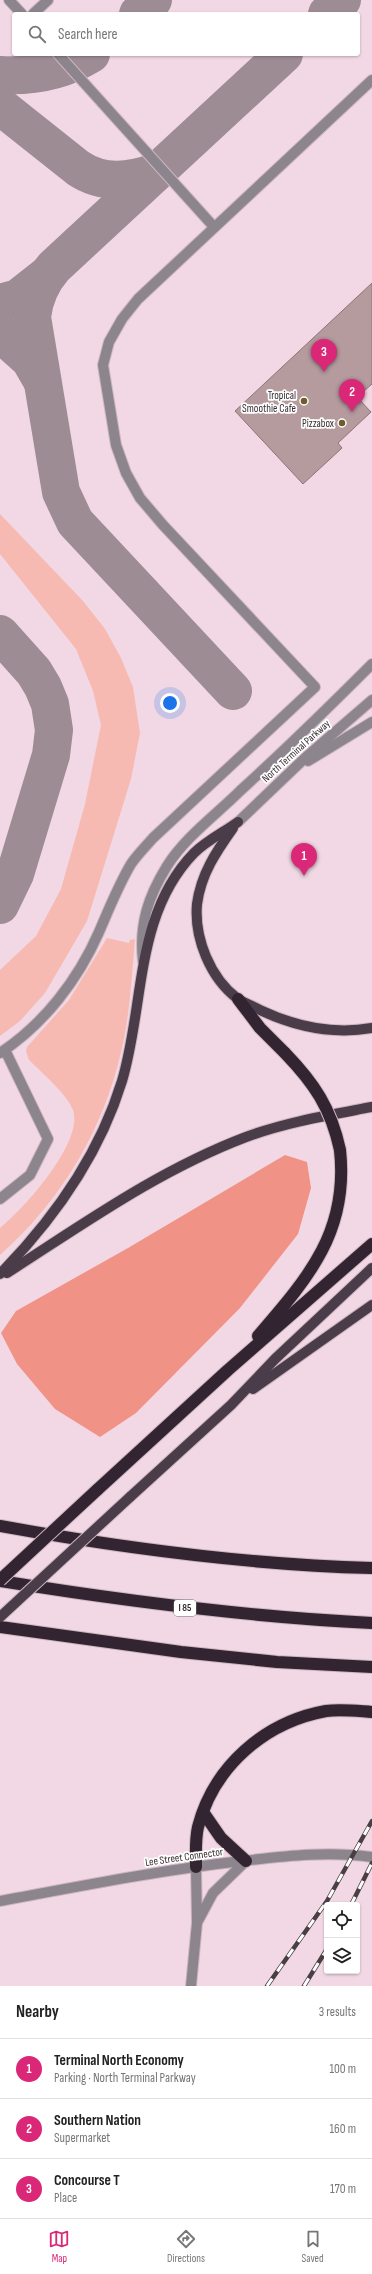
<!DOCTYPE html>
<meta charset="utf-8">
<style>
body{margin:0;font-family:"Sofia Sans Condensed",sans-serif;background:#f6f6f6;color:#222}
.controls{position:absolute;right:12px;bottom:12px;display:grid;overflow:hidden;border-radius:4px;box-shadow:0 1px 3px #0004}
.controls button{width:36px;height:36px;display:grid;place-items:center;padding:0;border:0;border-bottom:1px solid #e0e0e0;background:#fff;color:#222;font:20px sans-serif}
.you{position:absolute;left:170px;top:703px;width:14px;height:14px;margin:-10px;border:3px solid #fff;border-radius:50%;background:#1a73e8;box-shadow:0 0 0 6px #1a73e833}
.badge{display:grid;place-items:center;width:26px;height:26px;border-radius:50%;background:#db2777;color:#fff;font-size:13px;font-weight:700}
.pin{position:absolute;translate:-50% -33px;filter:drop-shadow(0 1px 2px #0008)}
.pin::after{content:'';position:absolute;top:21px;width:14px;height:12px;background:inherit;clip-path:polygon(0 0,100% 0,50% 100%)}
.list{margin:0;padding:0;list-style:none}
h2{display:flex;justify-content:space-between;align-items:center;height:52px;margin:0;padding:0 16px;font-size:17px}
h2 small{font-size:13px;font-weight:400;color:#767676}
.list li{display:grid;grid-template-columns:26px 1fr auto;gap:12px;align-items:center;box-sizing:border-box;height:60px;padding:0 16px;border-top:1px solid #e0e0e0}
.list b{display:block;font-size:15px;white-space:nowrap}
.list p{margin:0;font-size:13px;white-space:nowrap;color:#767676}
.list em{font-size:13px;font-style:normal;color:#767676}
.icon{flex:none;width:22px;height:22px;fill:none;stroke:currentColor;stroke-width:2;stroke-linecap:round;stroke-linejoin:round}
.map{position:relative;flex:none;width:372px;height:1986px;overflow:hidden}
.search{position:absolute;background:#fff;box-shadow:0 1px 3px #0004;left:12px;right:12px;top:12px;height:44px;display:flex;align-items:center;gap:10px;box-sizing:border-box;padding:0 14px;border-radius:4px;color:#767676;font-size:15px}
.sheet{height:232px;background:#fff}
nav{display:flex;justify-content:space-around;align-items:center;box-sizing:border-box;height:56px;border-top:1px solid #e0e0e0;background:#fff;font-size:11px;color:#767676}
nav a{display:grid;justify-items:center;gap:2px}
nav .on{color:#db2777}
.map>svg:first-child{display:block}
.green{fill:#f7bab2}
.forest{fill:#f19286}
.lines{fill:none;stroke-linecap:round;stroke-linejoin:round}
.taxiway{stroke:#9e8c94;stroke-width:38}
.building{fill:#b59a9e;stroke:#8e7478}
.minor-casing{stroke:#ccb6c0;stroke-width:12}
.major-casing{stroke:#ccb6c0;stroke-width:12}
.highway-casing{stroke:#ccb6c0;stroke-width:14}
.minor{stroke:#8d858d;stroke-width:10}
.major{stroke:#4a3c49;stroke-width:10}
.highway{stroke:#332432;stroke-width:12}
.rail-casing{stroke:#493f43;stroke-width:4.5}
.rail{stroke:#fff;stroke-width:3;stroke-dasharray:9;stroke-linecap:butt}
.major-bridge-casing{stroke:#ccb6c0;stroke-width:12;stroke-linecap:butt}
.highway-bridge-casing{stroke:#ccb6c0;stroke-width:14;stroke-linecap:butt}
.major-bridge{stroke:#4a3c49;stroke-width:10}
.highway-bridge{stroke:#332432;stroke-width:12}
.poi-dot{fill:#705c2b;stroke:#fff;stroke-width:1.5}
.labels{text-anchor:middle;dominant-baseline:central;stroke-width:3.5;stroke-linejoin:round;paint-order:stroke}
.shield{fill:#fff;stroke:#726c6f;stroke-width:1}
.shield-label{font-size:10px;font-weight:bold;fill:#362d31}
.poi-label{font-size:11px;fill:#362d31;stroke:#fff;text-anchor:end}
.street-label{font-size:11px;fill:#362d31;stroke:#fff}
</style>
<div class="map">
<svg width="372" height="1986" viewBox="0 0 372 1986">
<rect width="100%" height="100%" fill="#f2d8e4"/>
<g class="green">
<polygon points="0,514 83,601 105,629 121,658 133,687 140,733 131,779 87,921 45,993 20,1021 0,1036 0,970 36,936 61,889 85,804 101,725 93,691 76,649 0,554"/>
<path d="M107 938 129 943 130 940 135 939C132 975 130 1013 122 1048 104 1129 62 1200 0 1255V1228C24 1209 84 1142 73 1110 67 1094 42 1073 29 1060L26 1051 27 1047 69 1000Z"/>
</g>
<polygon class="forest" points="285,1155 307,1162 311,1188 298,1234 240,1308 136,1413 100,1437 55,1409 17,1364 1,1333 16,1311 128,1248"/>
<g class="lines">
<g class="taxiway">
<polyline points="138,14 153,0"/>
<polyline points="327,14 342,0"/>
<path d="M0 75C33 77 63 71 91 54"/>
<path d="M0 106 78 168C103 185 130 181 156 172"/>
<polyline points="0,303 18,298 46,276"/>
<polyline points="0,333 30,360 41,379"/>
<polyline points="0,634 34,672 43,687 50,704 54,730 51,755 15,874 0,905"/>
<path d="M233 691 75 522 61 492 32 317C34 297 41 282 54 267L284 54"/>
</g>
</g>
<polygon class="building" points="372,283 372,384 357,397 371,412 338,443 342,448 303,484 235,411"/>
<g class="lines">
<g class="minor-casing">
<g id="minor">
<polyline points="9,0 22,14"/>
<polyline points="33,14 48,0"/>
<polyline points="58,54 214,227"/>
<polyline points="308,761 372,722"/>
<polyline points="238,822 306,757 372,700"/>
<path d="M143 961C139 924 148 897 167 866 185 837 217 814 241 790 286 749 329 707 372 664"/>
<path d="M0 1053C44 1024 78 980 99 932 109 909 118 886 131 864 137 855 146 846 153 838L315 687 163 525 140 498 126 473 116 445 103 365 109 342 122 319 138 299 372 80"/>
<polyline points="0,1199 30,1175 48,1139 5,1050"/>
<path d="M0 1901C81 1886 161 1870 242 1861 286 1856 328 1851 372 1857"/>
<polyline points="198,1921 213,1893 246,1861"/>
<polyline points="191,1986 197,1923 196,1867"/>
</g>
</g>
<g class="major-casing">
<g id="major">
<path d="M233 828C216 852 201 874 197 904 194 938 210 978 238 999 244 1003 253 1006 260 1010 296 1027 332 1035 372 1028"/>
<path d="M7 1273C85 1223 159 1170 246 1137 286 1122 330 1115 372 1107"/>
<path d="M0 1274C54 1219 99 1156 122 1081 145 1004 134 915 194 853 206 841 224 832 238 822"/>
<polyline points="253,1389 372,1305"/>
<polyline points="130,1497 231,1405 275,1359 372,1268"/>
</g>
</g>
<g class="highway-casing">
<g id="highway">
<polyline points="238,999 260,1028 285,1053"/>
<path d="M258 1336C308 1278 349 1232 340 1150"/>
<polyline points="97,1490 228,1370 372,1244"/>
<path d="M0 1526C122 1548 248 1565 372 1568"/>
<path d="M0 1581C124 1601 247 1617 372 1623"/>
<polyline points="0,1627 181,1652 277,1662 372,1667"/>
<polyline points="203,1812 221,1838 246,1861"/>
<path d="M196 1867C196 1854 195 1840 198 1827 214 1766 265 1722 326 1711 341 1709 357 1711 372 1712"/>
</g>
</g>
<use href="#minor" class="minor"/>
<use href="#major" class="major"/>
<use href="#highway" class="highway"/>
<g class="rail-casing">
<g id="rail">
<polyline points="351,1905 372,1863"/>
<polyline points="267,1986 327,1901 372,1821"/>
<polyline points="304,1986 327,1949"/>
</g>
</g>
<use href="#rail" class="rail"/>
<g class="major-bridge-casing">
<polyline id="major-bridge" points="0,1617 130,1497"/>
</g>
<g class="highway-bridge-casing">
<g id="highway-bridge">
<path d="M285 1053C314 1083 331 1108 340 1150"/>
<polyline points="0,1580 97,1490"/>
</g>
</g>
<use href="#major-bridge" class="major-bridge"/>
<use href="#highway-bridge" class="highway-bridge"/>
</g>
<g class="poi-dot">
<circle cx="304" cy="401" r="4"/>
<circle cx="342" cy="423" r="4"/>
</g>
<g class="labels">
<rect class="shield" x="174" y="1600" width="22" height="16" rx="3"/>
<g class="shield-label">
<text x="185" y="1608">I 85</text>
</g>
<g class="poi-label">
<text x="296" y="395">Tropical<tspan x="296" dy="13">Smoothie Cafe</tspan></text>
<text x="334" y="423">Pizzabox</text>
</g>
<g class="street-label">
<text transform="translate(296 751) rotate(-42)">North Terminal Parkway</text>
<text transform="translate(184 1857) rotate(-8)">Lee Street Connector</text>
</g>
</g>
</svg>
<div class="controls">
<button><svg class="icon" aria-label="locate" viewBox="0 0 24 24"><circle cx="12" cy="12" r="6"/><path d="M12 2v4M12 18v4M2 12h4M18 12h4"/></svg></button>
<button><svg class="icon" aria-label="layers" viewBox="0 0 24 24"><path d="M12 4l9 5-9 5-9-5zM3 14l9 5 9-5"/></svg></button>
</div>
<div class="you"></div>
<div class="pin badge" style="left:304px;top:876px">1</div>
<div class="pin badge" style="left:352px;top:412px">2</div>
<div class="pin badge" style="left:324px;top:372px">3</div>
<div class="search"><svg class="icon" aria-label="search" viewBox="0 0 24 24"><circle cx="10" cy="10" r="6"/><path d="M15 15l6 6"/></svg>Search here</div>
</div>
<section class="sheet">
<h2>Nearby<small>3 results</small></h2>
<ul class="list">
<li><span class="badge">1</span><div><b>Terminal North Economy</b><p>Parking · North Terminal Parkway</p></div><em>100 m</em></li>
<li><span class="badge">2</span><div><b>Southern Nation</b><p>Supermarket</p></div><em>160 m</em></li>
<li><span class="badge">3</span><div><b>Concourse T</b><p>Place</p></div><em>170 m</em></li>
</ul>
</section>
<nav>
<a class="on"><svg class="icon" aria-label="map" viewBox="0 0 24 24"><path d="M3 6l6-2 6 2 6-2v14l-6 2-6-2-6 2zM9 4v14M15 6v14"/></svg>Map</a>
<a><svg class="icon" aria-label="directions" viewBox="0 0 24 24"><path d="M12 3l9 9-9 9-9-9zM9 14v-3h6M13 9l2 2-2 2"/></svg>Directions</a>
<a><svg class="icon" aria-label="saved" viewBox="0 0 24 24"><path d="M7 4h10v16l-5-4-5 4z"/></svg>Saved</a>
</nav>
